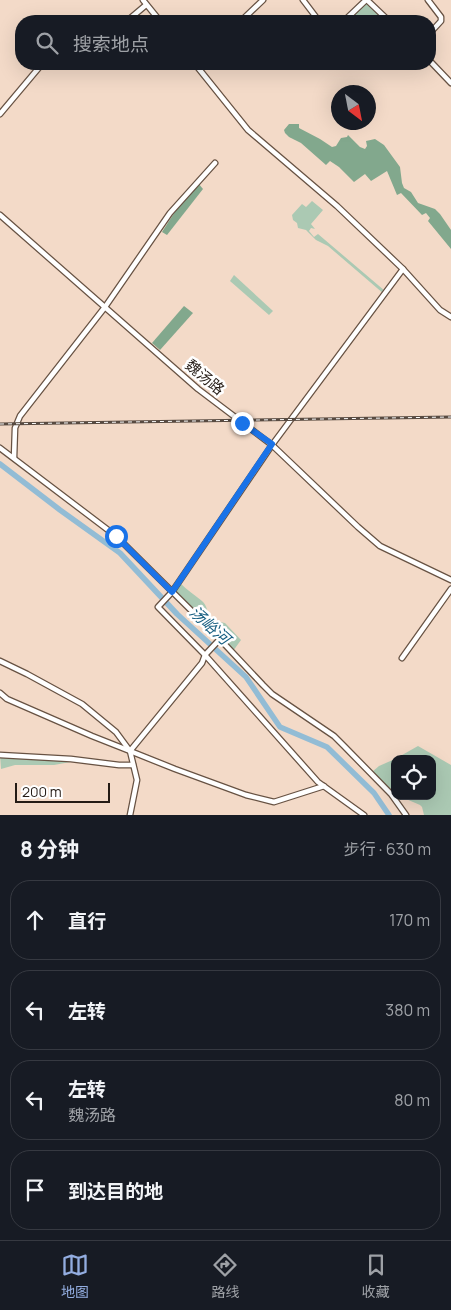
<!DOCTYPE html>
<html lang="zh">
<meta charset="utf-8">
<style>
body{margin:0;font-family:Manrope,"Noto Sans SC",sans-serif;background:#242831;color:#f1f3f6}
.controls{position:absolute;right:15px;bottom:15px;display:grid;overflow:hidden;border-radius:10px;box-shadow:0 5px 20px #0002}
.controls button{width:45px;height:45px;display:grid;place-items:center;padding:0;border:0;border-bottom:1px solid #363941;background:#171b24;color:#f1f3f6;font:25px sans-serif}
.compass{position:absolute;left:331px;top:85px;width:45px;height:45px;border-radius:50%;background:#171b24;box-shadow:0 5px 20px #0002;rotate:148deg}
.scale{position:absolute;left:15px;bottom:12px;width:95px;box-sizing:border-box;padding-left:5px;border:2px solid #241b15;border-top:0;font-size:14px;line-height:18px;white-space:nowrap;color:#241b15;-webkit-text-stroke:4px #fff;paint-order:stroke}
.stop{position:absolute;width:15px;height:15px;margin:-11px;border:4px solid #1a73e8;border-radius:50%;background:#fff}
.stop.end{background:#1a73e8;border-color:#fff;box-shadow:0 1px 5px #0008}
.list{margin:0;padding:0;list-style:none}
h2{display:flex;justify-content:space-between;align-items:center;height:65px;margin:0;padding:0 20px;font-size:21px}
h2 small{font-size:16px;font-weight:400;color:#9ea1a6}
.list li{display:grid;grid-template-columns:32px 1fr auto;gap:15px;align-items:center;box-sizing:border-box;height:80px;margin:0 10px 10px;padding:0 10px;border:1px solid #363941;border-radius:20px}
.list b{display:block;font-size:19px;white-space:nowrap}
.list p{margin:0;font-size:16px;white-space:nowrap;color:#9ea1a6}
.list em{font-size:16px;font-style:normal;color:#9ea1a6}
.icon{flex:none;width:28px;height:28px;fill:none;stroke:currentColor;stroke-width:2;stroke-linecap:round;stroke-linejoin:round}
.map{position:relative;flex:none;width:451px;height:815px;overflow:hidden}
.search{position:absolute;background:#171b24;box-shadow:0 5px 20px #0002;left:15px;right:15px;top:15px;height:55px;display:flex;align-items:center;gap:12px;box-sizing:border-box;padding:0 18px;border-radius:20px;color:#9ea1a6;font-size:19px}
.sheet{height:425px;background:#171b24}
nav{display:flex;justify-content:space-around;align-items:center;box-sizing:border-box;height:70px;border-top:1px solid #363941;background:#171b24;font-size:14px;color:#9ea1a6}
nav a{display:grid;justify-items:center;gap:2px}
nav .on{color:#93ade0}
.map>svg:first-child{display:block}
.green{fill:#abc9b3}
.forest{fill:#82a88d}
.lines{fill:none;stroke-linecap:round;stroke-linejoin:round}
.river{stroke:#92bcd5;stroke-width:5.5}
.minor-casing{stroke:#675243;stroke-width:7}
.minor{stroke:#fff;stroke-width:4.5}
.rail-casing{stroke:#574a41;stroke-width:3}
.rail{stroke:#fff;stroke-width:1;stroke-dasharray:4;stroke-linecap:butt}
.route{stroke:#1a73e8;stroke-width:6}
.labels{text-anchor:middle;dominant-baseline:central;stroke-width:5;stroke-linejoin:round;paint-order:stroke}
.street-label{font-size:15px;fill:#241b15;stroke:#fff}
.water-label{font-size:16px;font-style:italic;fill:#175e81;stroke:#fff}
</style>
<div class="map">
<svg width="451" height="815" viewBox="0 0 451 815">
<rect width="100%" height="100%" fill="#f3dac8"/>
<g class="green">
<polygon points="364,0 388,21 347,20"/>
<polygon points="312,201 323,210 311,224 315,229 311,228 309,231 314,237 318,234 385,291 384,294 328,246 316,240 306,230 298,228 297,223 293,220 292,215 302,204 306,207"/>
<polygon points="234,275 273,311 269,315 230,281"/>
<path d="M180 583C187 590 195 595 202 601 208 606 207 614 211 620L225 623 241 640 233 651 175 592Z"/>
<polygon points="418,746 451,765 451,815 424,815 422,807 420,805 399,796 432,796 432,759 395,759"/>
<polygon points="0,754 76,761 54,765 15,765 1,769"/>
<polygon points="395,759 395,793 372,772 379,766"/>
</g>
<g class="forest">
<polygon points="289,124 299,124 299,128 320,139 332,147 336,146 341,138 347,137 348,135 360,147 365,149 367,146 366,141 375,139 384,145 400,167 402,183 404,188 411,192 418,203 435,209 440,214 451,230 451,249 428,221 430,218 426,213 422,215 401,193 397,195 387,171 371,181 365,174 354,182 339,167 330,161 326,165 301,143 289,137 285,133 284,130"/>
<polygon points="198,183 203,189 167,235 162,232 178,207"/>
<polygon points="184,306 193,313 160,350 152,343"/>
</g>
<g class="lines">
<polyline class="river" points="0,464 60,510 120,553 177,614 246,677 280,727 327,747 374,793 389,815"/>
<g class="minor-casing">
<g id="minor">
<polyline points="143,0 160,21"/>
<polyline points="303,0 319,21"/>
<polyline points="367,0 389,21"/>
<polyline points="428,0 441,17 441,21 430,33"/>
<polyline points="127,21 146,5"/>
<polyline points="241,21 263,0"/>
<polyline points="344,21 366,0"/>
<polyline points="430,61 451,83"/>
<polyline points="195,64 248,130 337,206 403,269 440,310 451,317"/>
<polyline points="0,114 42,64"/>
<polyline points="0,215 198,389 272,445 358,527 380,546 451,580"/>
<polyline points="0,448 116,536 215,634 263,685 272,694 334,736 344,746 391,794 406,815"/>
<polyline points="14,458 15,428 20,416 105,307 170,213 215,163"/>
<polyline points="402,658 451,589"/>
<polyline points="0,661 27,674 82,704 116,732 130,751 175,769 246,795 274,802 324,786"/>
<polyline points="0,693 7,699 92,736 130,751 137,780 130,815"/>
<polyline points="130,751 202,663 205,655 220,639"/>
<polyline points="0,755 71,759 119,765 133,765"/>
<polyline points="364,815 318,782 205,655 158,607 172,592 272,445 403,269"/>
</g>
</g>
<use href="#minor" class="minor"/>
<g class="rail-casing">
<polyline id="rail" points="0,424 451,417"/>
</g>
<use href="#rail" class="rail"/>
</g>
<g class="lines">
<polyline class="route" points="116,536 172,592 272,444 242,423"/>
</g>
<g class="labels">
<g class="street-label">
<text transform="translate(205 377) rotate(40)">魏汤路</text>
</g>
<g class="water-label">
<text transform="translate(210 625) rotate(42)">汤峪河</text>
</g>
</g>
</svg>
<div class="controls">
<button><svg class="icon" aria-label="locate" viewBox="0 0 24 24"><circle cx="12" cy="12" r="6"/><path d="M12 2v4M12 18v4M2 12h4M18 12h4"/></svg></button>
</div>
<svg class="compass" viewBox="-18 -18 36 36"><path d="M0-13l5 13h-10z" fill="#e53935"/><path d="M0 13l5-13h-10z" fill="#9ea1a6"/></svg>
<div class="scale">200 m</div>
<div class="stop" style="left:116px;top:536px"></div>
<div class="stop end" style="left:242px;top:423px"></div>
<div class="search"><svg class="icon" aria-label="search" viewBox="0 0 24 24"><circle cx="10" cy="10" r="6"/><path d="M15 15l6 6"/></svg>搜索地点</div>
</div>
<section class="sheet">
<h2>8 分钟<small>步行 · 630 m</small></h2>
<ul class="list">
<li><svg class="icon" aria-label="ahead" viewBox="0 0 24 24"><path d="M12 20V5M6 11l6-6 6 6"/></svg><div><b>直行</b></div><em>170 m</em></li>
<li><svg class="icon" aria-label="left" viewBox="0 0 24 24"><path d="M17 20v-9H6M10 6l-5 5 5 5"/></svg><div><b>左转</b></div><em>380 m</em></li>
<li><svg class="icon" aria-label="left" viewBox="0 0 24 24"><path d="M17 20v-9H6M10 6l-5 5 5 5"/></svg><div><b>左转</b><p>魏汤路</p></div><em>80 m</em></li>
<li><svg class="icon" aria-label="arrive" viewBox="0 0 24 24"><path d="M6 21V4h12l-3 4 3 4H6"/></svg><div><b>到达目的地</b></div></li>
</ul>
</section>
<nav>
<a class="on"><svg class="icon" aria-label="map" viewBox="0 0 24 24"><path d="M3 6l6-2 6 2 6-2v14l-6 2-6-2-6 2zM9 4v14M15 6v14"/></svg>地图</a>
<a><svg class="icon" aria-label="directions" viewBox="0 0 24 24"><path d="M12 3l9 9-9 9-9-9zM9 14v-3h6M13 9l2 2-2 2"/></svg>路线</a>
<a><svg class="icon" aria-label="saved" viewBox="0 0 24 24"><path d="M7 4h10v16l-5-4-5 4z"/></svg>收藏</a>
</nav>
